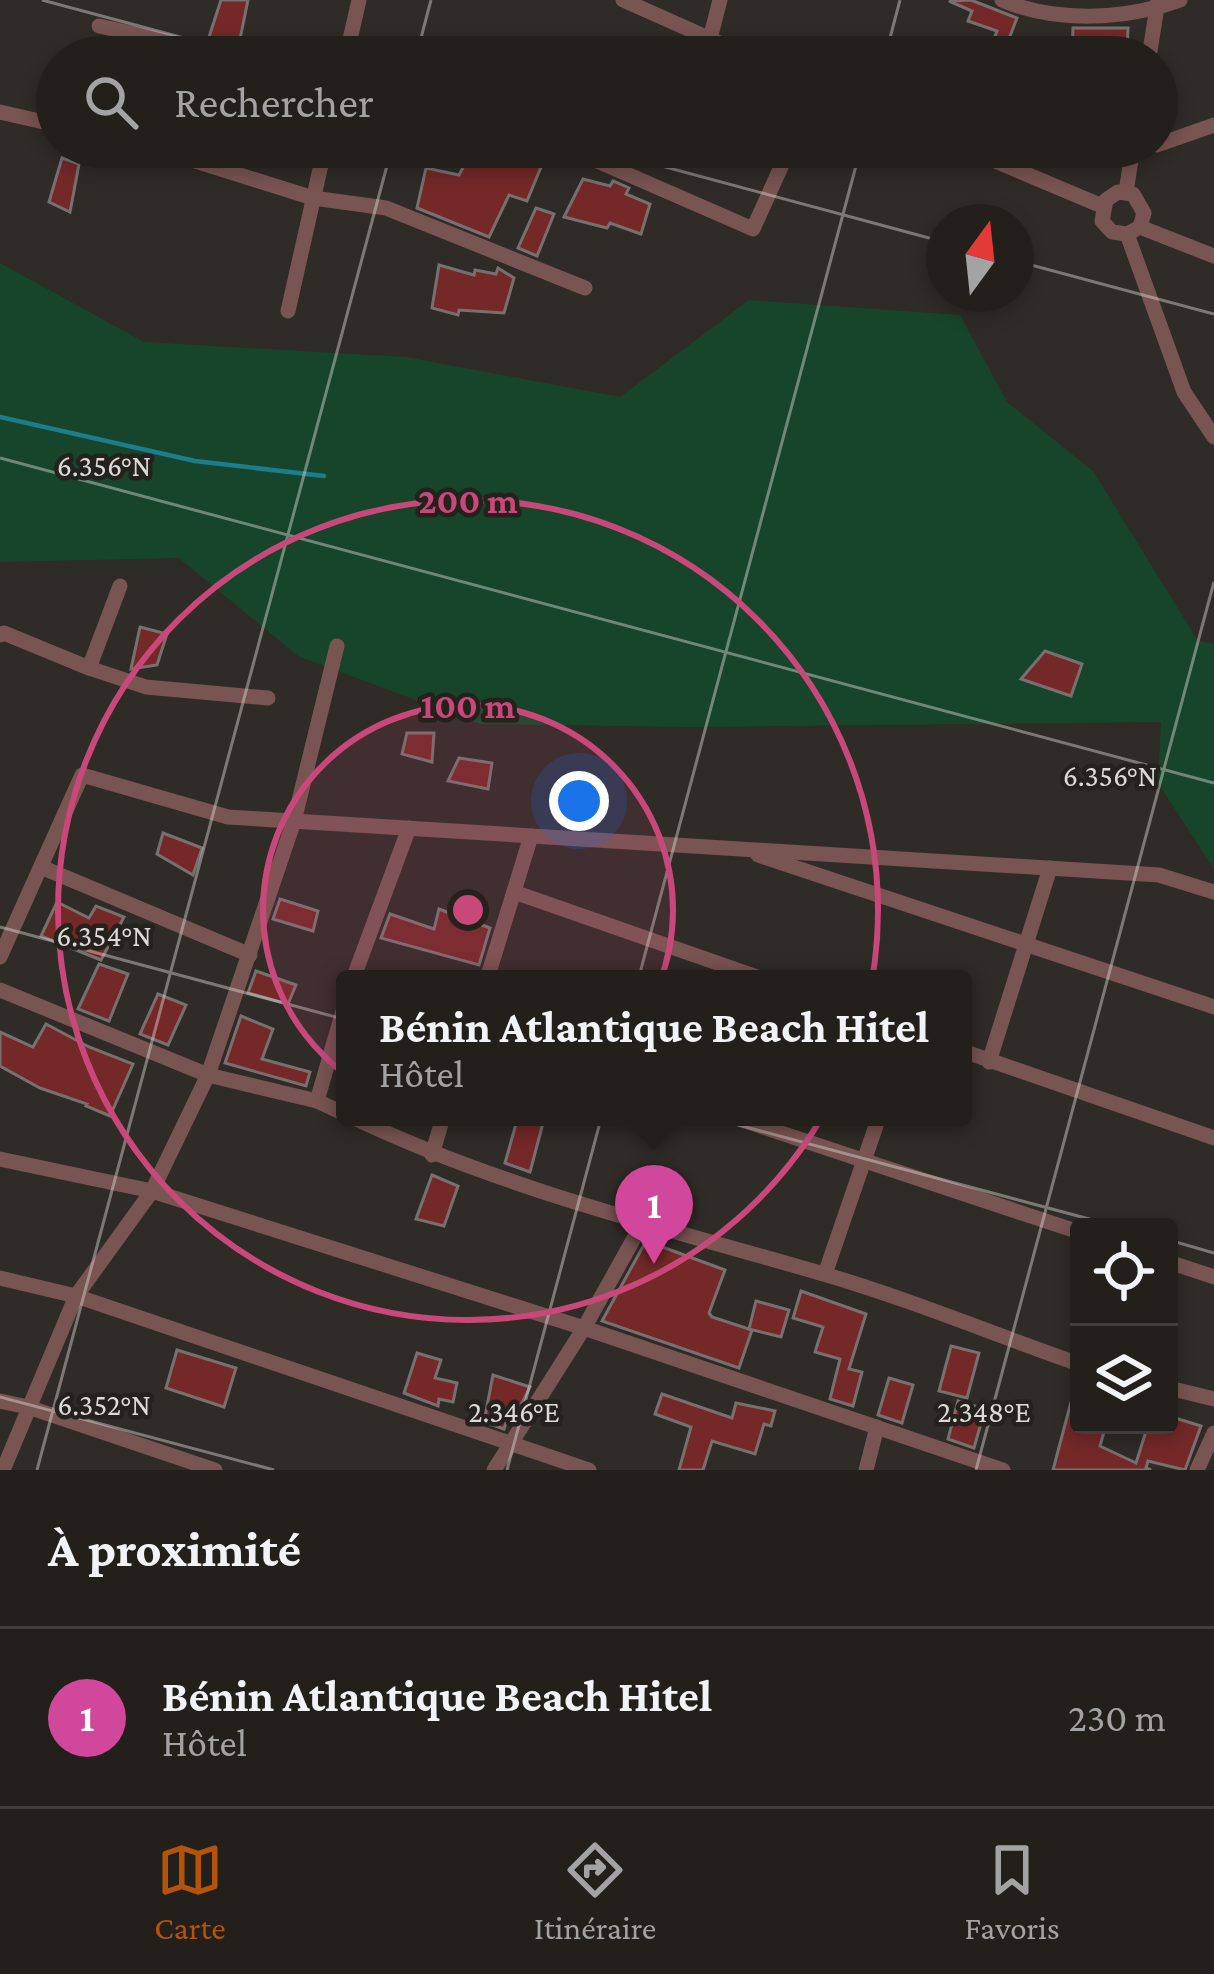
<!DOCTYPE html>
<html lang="fr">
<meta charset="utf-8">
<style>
body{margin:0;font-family:"Crimson Pro",serif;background:#2f2d29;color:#f1f3f6}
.controls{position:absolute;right:36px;bottom:36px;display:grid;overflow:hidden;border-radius:12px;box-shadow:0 6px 18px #0003}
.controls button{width:108px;height:108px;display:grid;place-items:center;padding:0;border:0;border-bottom:3px solid #403e3b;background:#23201c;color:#f1f3f6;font:60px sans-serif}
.compass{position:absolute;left:926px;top:204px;width:108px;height:108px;border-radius:50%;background:#23201c;box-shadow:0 6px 18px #0003;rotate:15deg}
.you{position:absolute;left:579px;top:801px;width:42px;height:42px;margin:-30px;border:9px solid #fff;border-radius:50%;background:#1a73e8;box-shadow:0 0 0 18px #1a73e833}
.badge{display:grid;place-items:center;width:78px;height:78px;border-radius:50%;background:#b45309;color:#fff;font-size:39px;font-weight:700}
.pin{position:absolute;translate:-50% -99px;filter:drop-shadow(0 3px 6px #0008)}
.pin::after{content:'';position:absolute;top:63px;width:42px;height:36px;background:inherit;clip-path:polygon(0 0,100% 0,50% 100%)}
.popup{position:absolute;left:336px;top:970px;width:636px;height:156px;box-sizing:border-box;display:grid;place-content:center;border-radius:12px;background:#23201c;filter:drop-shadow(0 3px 9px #0005);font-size:39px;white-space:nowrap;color:#a3a3a3}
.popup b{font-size:45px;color:#f1f3f6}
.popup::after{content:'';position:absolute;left:50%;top:100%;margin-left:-24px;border:24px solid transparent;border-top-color:#23201c}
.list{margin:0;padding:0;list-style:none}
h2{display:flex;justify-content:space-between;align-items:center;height:156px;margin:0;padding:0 48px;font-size:51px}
h2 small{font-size:39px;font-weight:400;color:#a3a3a3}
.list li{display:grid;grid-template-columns:78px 1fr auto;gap:36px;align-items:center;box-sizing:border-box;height:180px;padding:0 48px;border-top:3px solid #403e3b}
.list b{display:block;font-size:45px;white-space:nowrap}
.list p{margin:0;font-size:39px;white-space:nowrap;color:#a3a3a3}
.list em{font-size:39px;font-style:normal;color:#a3a3a3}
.icon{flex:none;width:66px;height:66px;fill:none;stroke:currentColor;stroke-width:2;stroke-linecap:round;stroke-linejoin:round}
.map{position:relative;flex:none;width:1214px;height:1470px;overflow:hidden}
.search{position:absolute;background:#23201c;box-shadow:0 6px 18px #0003;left:36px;right:36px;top:36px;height:132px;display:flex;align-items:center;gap:30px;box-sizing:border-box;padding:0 42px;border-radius:66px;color:#a3a3a3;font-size:45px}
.sheet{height:336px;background:#23201c}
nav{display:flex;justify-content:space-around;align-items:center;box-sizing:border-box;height:168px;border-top:3px solid #403e3b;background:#23201c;font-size:33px;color:#a3a3a3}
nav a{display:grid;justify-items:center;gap:6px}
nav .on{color:#b45309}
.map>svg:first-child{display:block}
.green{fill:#17452c}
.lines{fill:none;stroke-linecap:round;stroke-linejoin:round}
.stream{stroke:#1d7e8b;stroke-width:4.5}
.building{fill:#742828;stroke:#78706f;stroke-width:3}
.minor{stroke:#785453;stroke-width:15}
.ticks{fill:none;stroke:#dcdad7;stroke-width:3;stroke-opacity:0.45}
.ring{fill:none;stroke:#c8487a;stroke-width:6}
.ticks-label{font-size:30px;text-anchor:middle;fill:#dcdad7;stroke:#25221d;stroke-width:9;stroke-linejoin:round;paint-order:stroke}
.centre{fill:#c8487a;stroke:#25221d;stroke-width:6}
.ring-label{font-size:36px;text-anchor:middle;font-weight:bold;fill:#c8487a;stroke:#25221d;stroke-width:9;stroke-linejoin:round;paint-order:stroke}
</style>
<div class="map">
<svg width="1214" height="1470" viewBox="0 0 1214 1470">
<rect width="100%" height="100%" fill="#2f2b26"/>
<polygon class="green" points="0,263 144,342 406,357 620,397 749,300 960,315 1007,402 1093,471 1198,641 1214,644 1214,869 1158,783 1161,722 692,727 480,724 298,656 179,558 0,562"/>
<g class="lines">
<polyline class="stream" points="0,417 195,461 324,476"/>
</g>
<g class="building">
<polygon points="221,0 248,0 239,44 209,37"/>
<polygon points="971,0 1017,18 1002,57 987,57 997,31 968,21 972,11 949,1"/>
<polygon points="1073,28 1128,28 1127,53 1101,52 1101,57 1072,57"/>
<polygon points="474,147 528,147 546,155 527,201 509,195 489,237 417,208 426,168 459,175"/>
<polygon points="62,158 79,164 70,212 49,202"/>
<polygon points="583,179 610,186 613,181 629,188 626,194 650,204 641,234 610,223 607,228 564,217"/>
<polygon points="536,208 554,214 537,256 518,248"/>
<polygon points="439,265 474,275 475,270 496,274 498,268 514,278 504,313 459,310 458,315 432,308"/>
<polygon points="140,627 167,634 157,665 131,669"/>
<polygon points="1045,651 1082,664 1071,696 1021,679"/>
<polygon points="407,733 434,733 432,762 402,754"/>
<polygon points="459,758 492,763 488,789 448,781"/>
<polygon points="163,833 202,848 193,875 157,854"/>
<polygon points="280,899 318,911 313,931 273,919"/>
<polygon points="57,902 89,918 96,906 124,917 101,960 41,936"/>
<polygon points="439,909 490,928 479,965 381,938 390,914 434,929"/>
<polygon points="99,964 128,974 109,1021 78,1009"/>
<polygon points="256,971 296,985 288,1004 248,993"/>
<polygon points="158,994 186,1005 168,1045 140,1034"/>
<polygon points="241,1016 273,1029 262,1059 310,1072 306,1086 225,1063"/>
<polygon points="46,1024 89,1047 133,1064 110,1116 86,1106 87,1104 40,1088 0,1066 0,1032 33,1047"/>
<polygon points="518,1117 543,1123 530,1172 505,1163"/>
<polygon points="432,1175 458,1186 444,1226 416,1219"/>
<polygon points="646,1241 725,1270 709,1313 712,1317 752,1330 739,1368 602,1321"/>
<polygon points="801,1291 866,1314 849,1369 862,1372 853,1406 830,1399 840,1359 815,1352 823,1327 793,1318"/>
<polygon points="756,1301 789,1310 781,1337 749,1329"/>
<polygon points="951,1346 979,1353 967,1398 939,1391"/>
<polygon points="177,1350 236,1368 224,1407 166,1388"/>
<polygon points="417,1353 441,1360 435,1378 457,1383 453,1402 439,1399 438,1406 404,1393"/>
<polygon points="493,1375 530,1387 520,1407 512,1405 504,1429 484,1422"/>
<polygon points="889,1378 913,1385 902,1423 878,1415"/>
<polygon points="1075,1387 1079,1387 1079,1425 1106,1425 1100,1446 1136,1463 1148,1425 1169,1425 1169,1416 1201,1426 1185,1470 1148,1461 1146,1468 1151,1470 1053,1470"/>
<polygon points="662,1394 732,1418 736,1403 775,1411 771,1426 764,1424 755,1454 712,1441 703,1470 679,1470 691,1427 655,1414"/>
<polygon points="958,1401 985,1409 974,1448 948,1439"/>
</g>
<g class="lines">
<g class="minor">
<polyline points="623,0 751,57"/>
<path d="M1002 0C1055 23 1125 20 1180 0"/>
<polyline points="99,26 240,57"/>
<polyline points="710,39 720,0"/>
<polyline points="346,57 359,0"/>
<polyline points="1149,57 1158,1"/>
<polyline points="0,112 57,125"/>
<polyline points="1157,145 1214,125"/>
<polyline points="151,147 313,198 386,208 585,288"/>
<polyline points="565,147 753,229 790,147"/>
<polyline points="962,147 1102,206"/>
<polyline points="1126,192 1133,147"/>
<polyline points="1140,227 1144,213 1133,194 1118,192 1106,200 1102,221 1112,232 1127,234 1140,227 1214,256"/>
<polyline points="1127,234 1184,392 1214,437"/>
<polyline points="288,311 325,147"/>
<polyline points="0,635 4,633 89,668 146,687 268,698"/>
<polyline points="89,668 120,586"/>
<polyline points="758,855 1214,1007"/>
<polyline points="41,867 250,955"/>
<polyline points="514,892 763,979"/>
<polyline points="0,957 82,775 228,817 1159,875 1214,892"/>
<polyline points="353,979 409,828"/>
<polyline points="487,979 531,836"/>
<polyline points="0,990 208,1075 317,1101 345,1114"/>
<polyline points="963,1051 1214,1138"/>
<polyline points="989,1062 1050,868"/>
<polyline points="317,1101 345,1004"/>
<path d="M352 1117C501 1188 662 1227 820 1273 907 1298 993 1334 1079 1364"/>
<polyline points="733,1117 1079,1232"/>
<polyline points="432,1155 443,1117"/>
<polyline points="0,1159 152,1191 584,1328 1003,1470"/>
<polyline points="1169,1262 1214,1277"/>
<polyline points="825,1274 879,1117"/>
<polyline points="0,1278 76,1296 589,1470"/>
<polyline points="1169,1388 1214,1399"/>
<polyline points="0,1401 28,1407 215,1470"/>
<polyline points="3,1470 76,1296 152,1191 208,1075 294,821 337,646"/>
<polyline points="494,1470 584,1328 642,1224"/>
<polyline points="866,1470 877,1427"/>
<polyline points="1197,1470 1214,1433"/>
</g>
</g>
<path class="ticks" d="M42 0 255 57M416 57 431 0M885 57 900 0M591 147 944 242M1016 261 1214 314M0 458 1214 783M0 927 1119 1227M1169 1240 1214 1253M0 1397 274 1470M37 1470 392 147M507 1470 861 147M976 1470 1214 582"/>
<circle cx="468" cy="910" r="205" fill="#c8487a" fill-opacity=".12"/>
<g class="ring">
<circle cx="468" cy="910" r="205"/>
<circle cx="468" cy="910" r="410"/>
</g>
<g class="ticks-label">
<text x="104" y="476">6.356°N</text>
<text x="1110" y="786">6.356°N</text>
<text x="104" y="946">6.354°N</text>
<text x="104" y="1415">6.352°N</text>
<text x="514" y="1422">2.346°E</text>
<text x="984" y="1422">2.348°E</text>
</g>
<circle cx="468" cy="910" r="18" class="centre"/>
<g class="ring-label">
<text x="468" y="513">200 m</text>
<text x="468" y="718">100 m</text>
</g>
</svg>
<div class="controls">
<button><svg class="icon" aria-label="locate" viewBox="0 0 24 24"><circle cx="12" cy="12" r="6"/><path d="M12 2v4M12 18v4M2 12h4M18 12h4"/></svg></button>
<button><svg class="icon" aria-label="layers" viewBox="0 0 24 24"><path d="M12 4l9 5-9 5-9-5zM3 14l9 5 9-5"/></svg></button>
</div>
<svg class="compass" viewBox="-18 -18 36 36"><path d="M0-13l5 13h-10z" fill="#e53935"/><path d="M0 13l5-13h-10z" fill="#a3a3a3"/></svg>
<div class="you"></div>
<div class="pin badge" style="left:654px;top:1264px;background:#d1479c">1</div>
<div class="popup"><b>Bénin Atlantique Beach Hitel</b>Hôtel</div>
<div class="search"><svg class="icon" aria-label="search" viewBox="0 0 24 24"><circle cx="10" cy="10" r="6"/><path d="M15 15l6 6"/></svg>Rechercher</div>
</div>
<section class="sheet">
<h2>À proximité<small></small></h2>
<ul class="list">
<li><span class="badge" style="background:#d1479c">1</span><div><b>Bénin Atlantique Beach Hitel</b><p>Hôtel</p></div><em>230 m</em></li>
</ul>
</section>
<nav>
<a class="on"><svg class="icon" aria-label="map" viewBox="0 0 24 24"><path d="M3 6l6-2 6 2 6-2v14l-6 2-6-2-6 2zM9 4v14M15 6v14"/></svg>Carte</a>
<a><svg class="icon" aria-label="directions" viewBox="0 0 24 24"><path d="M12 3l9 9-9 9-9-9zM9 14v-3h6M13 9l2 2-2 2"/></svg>Itinéraire</a>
<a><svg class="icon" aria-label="saved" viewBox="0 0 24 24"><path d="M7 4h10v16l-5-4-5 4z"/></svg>Favoris</a>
</nav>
